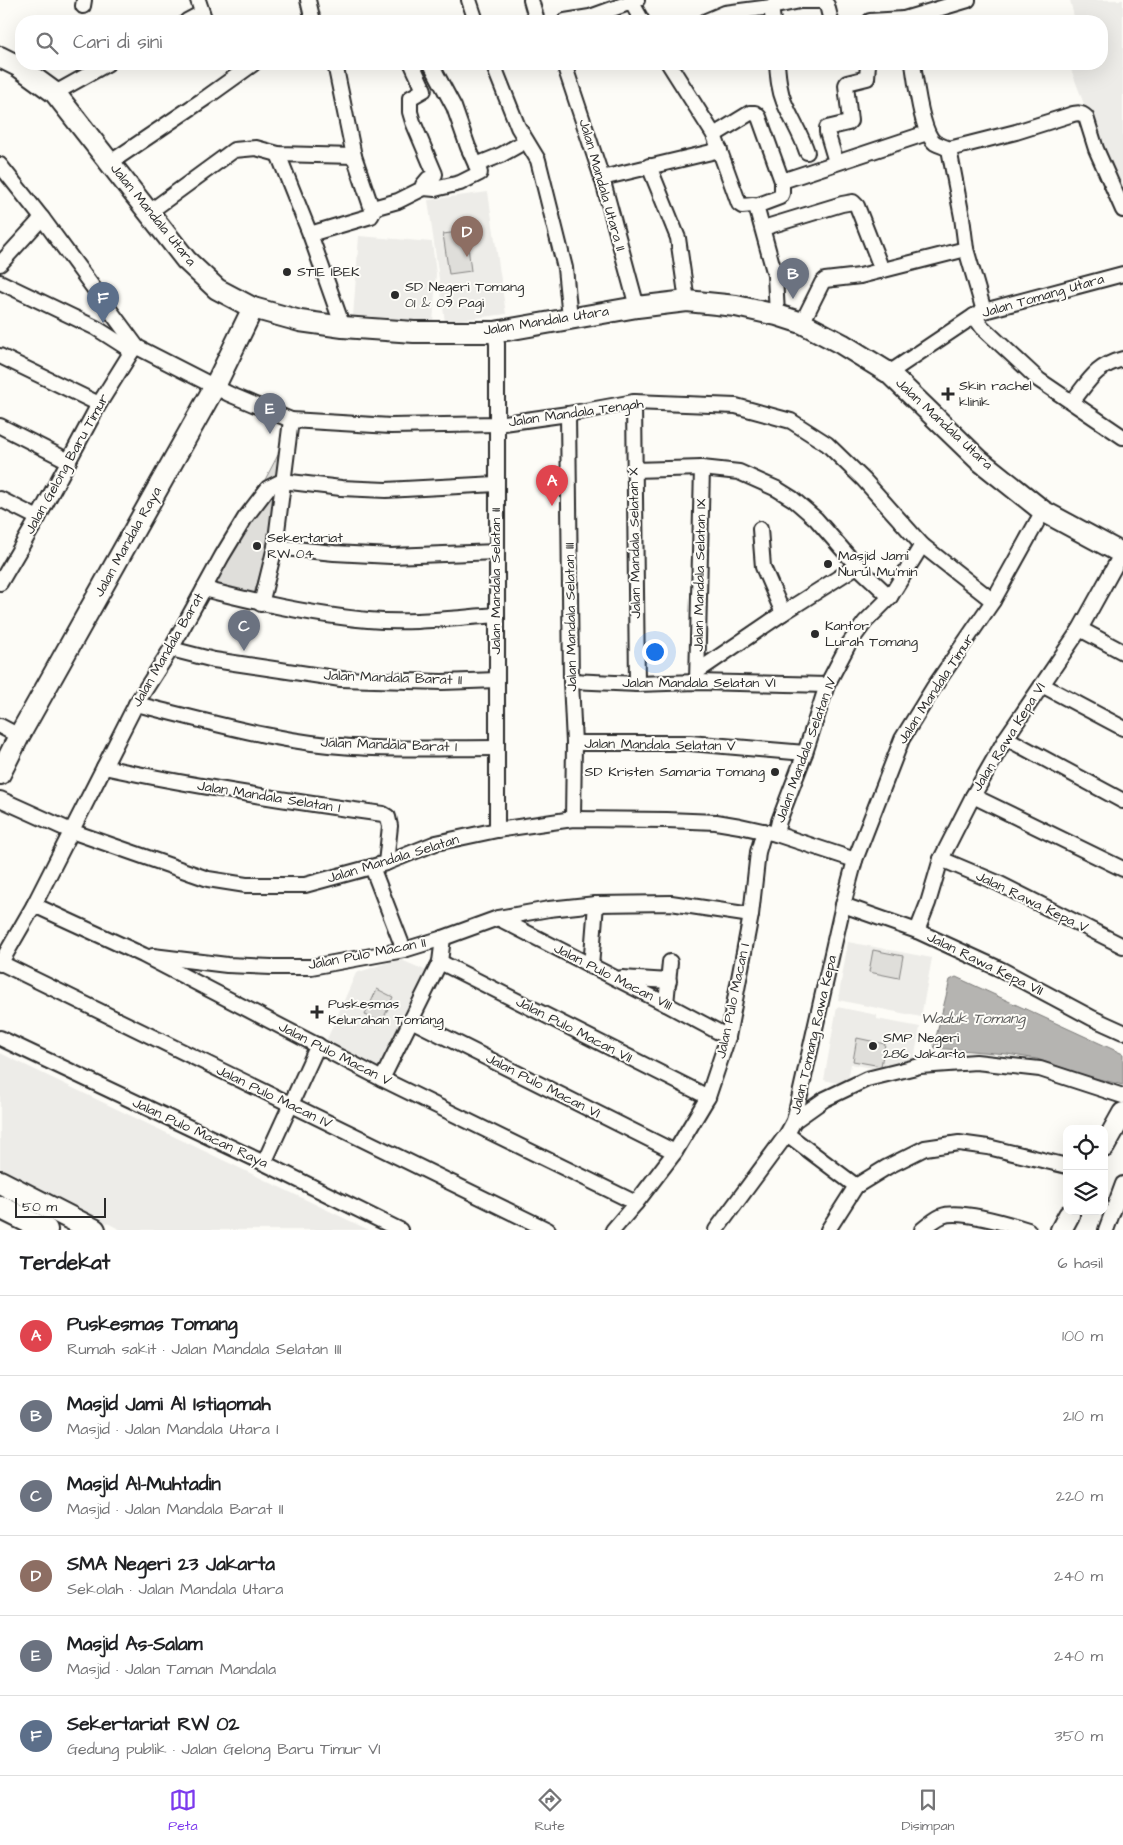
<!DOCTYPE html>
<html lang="id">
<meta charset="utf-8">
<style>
body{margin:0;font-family:"Architects Daughter",sans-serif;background:#f2f2f2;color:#202124}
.controls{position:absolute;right:15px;bottom:15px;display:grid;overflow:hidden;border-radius:10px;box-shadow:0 5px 20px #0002}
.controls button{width:45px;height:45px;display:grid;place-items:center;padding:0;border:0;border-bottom:1px solid #e0e0e0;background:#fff;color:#202124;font:25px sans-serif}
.scale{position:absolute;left:15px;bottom:12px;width:91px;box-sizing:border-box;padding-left:5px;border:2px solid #2b2b2b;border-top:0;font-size:14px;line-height:18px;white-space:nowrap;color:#2b2b2b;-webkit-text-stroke:4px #fdfcf7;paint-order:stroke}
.you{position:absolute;left:654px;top:651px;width:18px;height:18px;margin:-12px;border:4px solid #fff;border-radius:50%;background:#1a73e8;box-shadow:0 0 0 8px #1a73e833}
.badge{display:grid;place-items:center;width:32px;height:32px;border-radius:50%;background:#7c3aed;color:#fff;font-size:16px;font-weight:700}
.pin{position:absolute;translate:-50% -41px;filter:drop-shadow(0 1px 2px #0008)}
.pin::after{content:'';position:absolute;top:26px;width:18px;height:15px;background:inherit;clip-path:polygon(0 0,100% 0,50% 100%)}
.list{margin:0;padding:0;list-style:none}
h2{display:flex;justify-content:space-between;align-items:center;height:65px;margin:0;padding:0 20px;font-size:21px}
h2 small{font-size:16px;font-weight:400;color:#757577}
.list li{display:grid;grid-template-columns:32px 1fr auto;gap:15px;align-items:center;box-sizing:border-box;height:80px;padding:0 20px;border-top:1px solid #e0e0e0}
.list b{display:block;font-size:19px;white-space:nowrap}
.list p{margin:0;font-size:16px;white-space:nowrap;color:#757577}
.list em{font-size:16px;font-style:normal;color:#757577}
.icon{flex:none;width:28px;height:28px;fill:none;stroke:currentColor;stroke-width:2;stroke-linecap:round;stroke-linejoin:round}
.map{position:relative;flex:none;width:1123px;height:1230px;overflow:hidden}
.search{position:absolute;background:#fff;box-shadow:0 5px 20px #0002;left:15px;right:15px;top:15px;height:55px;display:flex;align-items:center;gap:12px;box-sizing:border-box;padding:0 18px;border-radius:20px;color:#757577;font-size:19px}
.sheet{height:545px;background:#fff}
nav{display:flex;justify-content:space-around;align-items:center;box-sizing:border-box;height:70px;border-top:1px solid #e0e0e0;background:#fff;font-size:14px;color:#757577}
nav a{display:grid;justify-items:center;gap:2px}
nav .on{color:#7c3aed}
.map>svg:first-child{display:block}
.built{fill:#edece8}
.green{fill:#dfdeda;stroke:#858482}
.water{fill:#b5b4b1;stroke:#7e7d7b}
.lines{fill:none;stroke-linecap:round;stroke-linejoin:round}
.street-casing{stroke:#2b2b2b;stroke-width:18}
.secondary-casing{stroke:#2b2b2b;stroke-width:24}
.primary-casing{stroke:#2b2b2b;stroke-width:26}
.street{stroke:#fdfcf7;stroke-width:14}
.secondary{stroke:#fdfcf7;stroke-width:20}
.primary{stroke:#fdfcf7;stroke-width:22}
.poi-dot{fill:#2b2b2b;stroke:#fdfcf7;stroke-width:2}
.labels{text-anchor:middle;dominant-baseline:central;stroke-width:4;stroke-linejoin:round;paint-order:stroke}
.street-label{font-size:14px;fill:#2b2b2b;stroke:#fdfcf7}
.poi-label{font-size:14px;fill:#2b2b2b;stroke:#fdfcf7;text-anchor:start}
.water-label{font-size:15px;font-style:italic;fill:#5b5b5a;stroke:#fdfcf7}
</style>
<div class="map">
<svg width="1123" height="1230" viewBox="0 0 1123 1230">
<rect width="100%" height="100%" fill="#fdfcf7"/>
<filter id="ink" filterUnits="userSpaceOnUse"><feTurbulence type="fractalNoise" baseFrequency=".02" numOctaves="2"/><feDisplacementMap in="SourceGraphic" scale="10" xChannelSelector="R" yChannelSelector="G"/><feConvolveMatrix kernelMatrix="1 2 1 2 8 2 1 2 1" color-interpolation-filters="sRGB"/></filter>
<g filter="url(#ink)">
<g class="built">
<polygon points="1070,0 1123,0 1123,185 1115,187 1069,64 1102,64 1102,21 1075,21"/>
<polygon points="488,192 506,314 445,322 428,200"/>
<polygon points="359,236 432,242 436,274 433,324 353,317"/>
<polygon points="848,942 932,958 921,1017 838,1000"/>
<polygon points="399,959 427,971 381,1072 324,1046 356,973"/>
<polygon points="837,1007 877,1015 877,1019 920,1027 913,1066 882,1070 851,1064 847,1085 824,1080"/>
<polygon points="0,1053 369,1230 121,1230 0,1168"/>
</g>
<g class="green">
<polygon points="466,231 471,271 449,274 443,234"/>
<polygon points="278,455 276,493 267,552 252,600 211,583"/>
<polygon points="873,950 903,956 899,978 869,972"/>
<polygon points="377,989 393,997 382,1022 365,1015"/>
<polygon points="857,1038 885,1044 881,1066 853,1061"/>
</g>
<polygon class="water" points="956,977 1123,1054 1123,1085 1083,1075 1037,1059 1007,1054 935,1048 934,1045 950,980"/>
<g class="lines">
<g class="street-casing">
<g id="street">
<polyline points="198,0 205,21"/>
<polyline points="308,0 313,21"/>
<polyline points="469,0 476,21"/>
<polyline points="531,0 537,21"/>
<polyline points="632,3 642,21"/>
<polyline points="83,6 84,0"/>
<polyline points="771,7 773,21"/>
<polyline points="187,21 202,13"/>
<polyline points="565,21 590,17 637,0"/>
<polyline points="706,21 725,13 771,7 800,1 823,1 827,5 831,21"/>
<polyline points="870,21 904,19"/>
<polyline points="905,21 904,19 968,0"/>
<polyline points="431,64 454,107 468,147 476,165 501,155 526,141"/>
<polyline points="493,64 518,127 538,160 565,268 570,318"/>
<polyline points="564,64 602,178 637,307"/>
<polyline points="669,64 714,135 739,204 742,206 753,205 756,206 780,197 782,193 782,181 927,133"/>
<path d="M777 64C778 77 779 90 784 102 791 119 801 134 807 152"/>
<path d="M913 64C916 82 921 132 935 143 939 145 945 147 949 149"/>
<polyline points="55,93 107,64"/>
<polyline points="714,135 750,113 755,113 759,117 782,181"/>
<path d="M949 149 1016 132 1070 115C1077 113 1081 112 1086 117L1096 149 1123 210"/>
<polyline points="949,149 962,217 966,249 984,311"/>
<polyline points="278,154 310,234 343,327"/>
<polyline points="111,162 207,97 253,64"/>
<polyline points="836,162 827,132 827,128 848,123 850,121 846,85 847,83 867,78 868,64"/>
<polyline points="0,165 42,218 137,347 229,394 291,420 391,426 497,424 568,414 634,402 736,406 791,421 827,444 864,480 922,545 993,601"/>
<polyline points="649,166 678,238 687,301"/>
<polyline points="602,178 720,150"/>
<polyline points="424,188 435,189 460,183 480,173 476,165"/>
<polyline points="756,206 775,275 777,315"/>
<polyline points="373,208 398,201 424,188 423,185 428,179 434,177 435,174 413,122 410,112 410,98 424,90 412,64"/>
<polyline points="148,213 234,150 256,148 278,154 354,156"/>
<polyline points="763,228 842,204 853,202 857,206 882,270"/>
<polyline points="310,234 371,216 373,212 354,156 335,64"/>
<polyline points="0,264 42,218"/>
<polyline points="0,282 96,328 132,351"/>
<polyline points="974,316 982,327 1039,380 1123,437"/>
<polyline points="802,323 822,283 825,280 860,276 966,249"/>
<polyline points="495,332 497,344 497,830"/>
<polyline points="0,356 99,404"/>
<polyline points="889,373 974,316 984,311 1123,274"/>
<polyline points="634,402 637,684"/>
<path d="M1072 402C1089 381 1095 366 1123 359"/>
<polyline points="568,414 571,681 574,743 573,819"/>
<polyline points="0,426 69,461"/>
<polyline points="634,470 702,468 739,472 777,489 793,499 816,519 857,566 890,597"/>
<polyline points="0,499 38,518"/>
<polyline points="760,529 763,567 783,613"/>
<polyline points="275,547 334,553 391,556 497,552"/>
<polyline points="0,583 38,518 99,404 132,351 137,347"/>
<path d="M204 589C258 603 313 615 368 620 411 624 454 618 497 615"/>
<polyline points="261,604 275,547 291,420"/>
<polyline points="1080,629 1123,652"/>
<polyline points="171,649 214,660 341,679 442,682 497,680"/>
<polyline points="698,671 783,613 857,566"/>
<polyline points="571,681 637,684 697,682 827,685"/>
<polyline points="697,682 702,468"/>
<polyline points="1042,685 1123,728"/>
<path d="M136 704C207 721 279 743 352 747 400 750 449 748 497 748"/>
<polyline points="0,726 19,736"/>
<polyline points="1006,738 1123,801"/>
<polyline points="574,743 690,743 805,753"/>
<path d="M104 767C196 787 289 801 383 814L388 817 390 826 386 863"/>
<polyline points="973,796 1123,869"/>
<polyline points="0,799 71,831 208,879 246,885 305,885 386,863 436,843 497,830 573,819 667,820 716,822 740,826 776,834 855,860"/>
<polyline points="776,834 779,821 805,753 827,685 848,645 865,622 890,597 922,545"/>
<polyline points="941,859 998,883 1123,946"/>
<polyline points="372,867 404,950"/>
<polyline points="34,905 143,955 382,1079 636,1203"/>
<polyline points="843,905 917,931 1002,970 1092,1018 1123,1032"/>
<polyline points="498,918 666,1004 728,1037"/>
<polyline points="917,931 928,903 941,859 973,796 1006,738 1080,629 1122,553"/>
<polyline points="153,956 227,965 272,967 311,967 404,950 443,938 498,918 549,909 596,904 671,903 751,915"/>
<polyline points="440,962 708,1097"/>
<polyline points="1,963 548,1230"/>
<polyline points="0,964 34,905 136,704 171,649 222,556 245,518 268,488 282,481 341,488 386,490 496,484"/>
<polyline points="591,967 596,904"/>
<polyline points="622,978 669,981"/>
<polyline points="666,1004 670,962"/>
<polyline points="411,1020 675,1152"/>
<polyline points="0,1038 264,1163 400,1230"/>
<polyline points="382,1079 440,962 443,938"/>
<polyline points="794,1121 825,1099 867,1079 920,1066 976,1062 1040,1069 1123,1096"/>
<polyline points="787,1134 856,1186"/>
<polyline points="264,1163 318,1045"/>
<polyline points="613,1230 636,1203 675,1152 708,1097 728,1037 751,915 758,852 764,831"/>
<polyline points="716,1230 787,1134 794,1121 843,905 855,860 902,739 934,687 993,601 1043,511"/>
<polyline points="828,1230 856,1186 887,1167 925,1148 959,1143 988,1147 1067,1166"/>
<path d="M922 1230C928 1225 935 1219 942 1216 959 1209 1009 1224 1028 1230"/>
<polyline points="1106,1230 1123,1184"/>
</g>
</g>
<g class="secondary-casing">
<g id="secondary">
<polyline points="0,57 18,66 55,93 186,260 217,289 253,308 300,321 343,327 414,332 495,332 637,307 687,301 736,306 777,315 802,323 842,344 889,373 979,460 1043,511 1123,554"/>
<polyline points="0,774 19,736 215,386 253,308"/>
<polyline points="1104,1147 1123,1113"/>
<polyline points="1061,1230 1069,1215"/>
</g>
</g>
<g class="primary-casing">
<g id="primary">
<polyline points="0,1182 94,1230"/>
<polyline points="0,1207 46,1230"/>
</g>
</g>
<use href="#street" class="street"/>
<use href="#secondary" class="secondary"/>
<use href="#primary" class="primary"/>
</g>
</g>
<g class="poi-dot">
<circle cx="287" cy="272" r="5"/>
<circle cx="395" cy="295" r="5"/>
<path d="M945.5 386.5h5v5h5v5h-5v5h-5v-5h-5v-5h5z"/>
<circle cx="257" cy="546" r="5"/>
<circle cx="828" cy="564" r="5"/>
<circle cx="815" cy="634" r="5"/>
<circle cx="775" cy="772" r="5"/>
<path d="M314.5 1004.5h5v5h5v5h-5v5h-5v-5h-5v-5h5z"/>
<circle cx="873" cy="1046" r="5"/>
</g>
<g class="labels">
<g class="street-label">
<text transform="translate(602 185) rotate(74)">Jalan Mandala Utara II</text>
<text transform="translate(153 215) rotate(51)">Jalan Mandala Utara</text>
<text transform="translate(1043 296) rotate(-16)">Jalan Tomang Utara</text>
<text transform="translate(546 321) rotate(-9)">Jalan Mandala Utara</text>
<text transform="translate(576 413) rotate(-8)">Jalan Mandala Tengah</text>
<text transform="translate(944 424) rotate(43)">Jalan Mandala Utara</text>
<text transform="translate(67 464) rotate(-61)">Jalan Gelong Baru Timur</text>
<text transform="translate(128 542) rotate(-61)">Jalan Mandala Raya</text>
<text transform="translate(635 543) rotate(-91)">Jalan Mandala Selatan X</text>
<text transform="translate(700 575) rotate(-89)">Jalan Mandala Selatan IX</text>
<text transform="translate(496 581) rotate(-90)">Jalan Mandala Selatan II</text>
<text transform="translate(571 617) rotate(-91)">Jalan Mandala Selatan III</text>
<text transform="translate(168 650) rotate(-60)">Jalan Mandala Barat</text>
<text transform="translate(393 678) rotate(2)">Jalan Mandala Barat II</text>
<text x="699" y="683">Jalan Mandala Selatan VI</text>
<text transform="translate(936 689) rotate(-57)">Jalan Mandala Timur</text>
<text transform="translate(1009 737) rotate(-58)">Jalan Rawa Kepa VI</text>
<text transform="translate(389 745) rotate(2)">Jalan Mandala Barat I</text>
<text transform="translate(660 745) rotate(1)">Jalan Mandala Selatan V</text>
<text transform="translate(806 750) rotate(-70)">Jalan Mandala Selatan IV</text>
<text transform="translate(269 797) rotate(9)">Jalan Mandala Selatan I</text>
<text transform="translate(393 859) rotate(-17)">Jalan Mandala Selatan</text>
<text transform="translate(1032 902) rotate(26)">Jalan Rawa Kepa V</text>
<text transform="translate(367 954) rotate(-11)">Jalan Pulo Macan II</text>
<text transform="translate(985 964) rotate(26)">Jalan Rawa Kepa VII</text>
<text transform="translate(613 977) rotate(27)">Jalan Pulo Macan VIII</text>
<text transform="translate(733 1001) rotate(-78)">Jalan Pulo Macan I</text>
<text transform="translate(574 1030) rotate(27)">Jalan Pulo Macan VII</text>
<text transform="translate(814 1035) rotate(-77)">Jalan Tomang Rawa Kepa</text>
<text transform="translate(335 1054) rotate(27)">Jalan Pulo Macan V</text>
<text transform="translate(543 1086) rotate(27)">Jalan Pulo Macan VI</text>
<text transform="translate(274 1097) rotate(26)">Jalan Pulo Macan IV</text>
<text transform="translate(200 1133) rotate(25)">Jalan Pulo Macan Raya</text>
</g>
<g class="poi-label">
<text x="297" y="272">STIE IBEK</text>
<text x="405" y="287">SD Negeri Tomang<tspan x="405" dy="16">01 &amp; 09 Pagi</tspan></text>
<text x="959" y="386">Skin rachel<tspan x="959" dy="16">klinik</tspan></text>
<text x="267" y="538">Sekertariat<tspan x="267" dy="16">RW 04</tspan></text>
<text x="838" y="556">Masjid Jami<tspan x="838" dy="16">Nurul Mu'min</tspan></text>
<text x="825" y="626">Kantor<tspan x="825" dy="16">Lurah Tomang</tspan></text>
<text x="765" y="772" text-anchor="end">SD Kristen Samaria Tomang</text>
<text x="328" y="1004">Puskesmas<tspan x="328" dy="16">Kelurahan Tomang</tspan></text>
<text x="883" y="1038">SMP Negeri<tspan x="883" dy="16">286 Jakarta</tspan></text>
</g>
<g class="water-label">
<text x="973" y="1018">Waduk Tomang</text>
</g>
</g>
</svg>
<div class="controls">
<button><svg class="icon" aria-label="locate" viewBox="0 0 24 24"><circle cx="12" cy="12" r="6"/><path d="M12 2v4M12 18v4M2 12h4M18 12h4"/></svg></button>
<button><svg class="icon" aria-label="layers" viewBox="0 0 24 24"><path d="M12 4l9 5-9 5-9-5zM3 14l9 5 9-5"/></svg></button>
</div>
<div class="scale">50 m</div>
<div class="you"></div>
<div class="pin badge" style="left:552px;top:506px;background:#e0444e">A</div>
<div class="pin badge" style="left:793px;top:299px;background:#6b7280">B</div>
<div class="pin badge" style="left:244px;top:651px;background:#6b7280">C</div>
<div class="pin badge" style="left:467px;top:257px;background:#8d6e63">D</div>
<div class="pin badge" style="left:270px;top:434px;background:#6b7280">E</div>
<div class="pin badge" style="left:103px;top:323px;background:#5c6f8a">F</div>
<div class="search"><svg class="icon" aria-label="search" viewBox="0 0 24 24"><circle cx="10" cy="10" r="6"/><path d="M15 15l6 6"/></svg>Cari di sini</div>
</div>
<section class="sheet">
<h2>Terdekat<small>6 hasil</small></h2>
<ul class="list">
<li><span class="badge" style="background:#e0444e">A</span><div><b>Puskesmas Tomang</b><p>Rumah sakit · Jalan Mandala Selatan III</p></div><em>100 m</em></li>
<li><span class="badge" style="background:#6b7280">B</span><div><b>Masjid Jami Al Istiqomah</b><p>Masjid · Jalan Mandala Utara I</p></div><em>210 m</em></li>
<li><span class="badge" style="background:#6b7280">C</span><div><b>Masjid Al-Muhtadin</b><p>Masjid · Jalan Mandala Barat II</p></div><em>220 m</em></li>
<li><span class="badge" style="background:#8d6e63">D</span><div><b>SMA Negeri 23 Jakarta</b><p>Sekolah · Jalan Mandala Utara</p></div><em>240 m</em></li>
<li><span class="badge" style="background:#6b7280">E</span><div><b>Masjid As-Salam</b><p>Masjid · Jalan Taman Mandala</p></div><em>240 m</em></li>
<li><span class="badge" style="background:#5c6f8a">F</span><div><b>Sekertariat RW 02</b><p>Gedung publik · Jalan Gelong Baru Timur VI</p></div><em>350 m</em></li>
</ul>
</section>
<nav>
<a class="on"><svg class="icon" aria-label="map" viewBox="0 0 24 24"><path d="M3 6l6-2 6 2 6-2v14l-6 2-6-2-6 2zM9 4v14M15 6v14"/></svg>Peta</a>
<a><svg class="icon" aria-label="directions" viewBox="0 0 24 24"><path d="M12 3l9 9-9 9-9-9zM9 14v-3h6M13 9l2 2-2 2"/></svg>Rute</a>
<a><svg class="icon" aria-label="saved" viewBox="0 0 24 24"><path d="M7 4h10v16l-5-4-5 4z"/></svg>Disimpan</a>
</nav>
